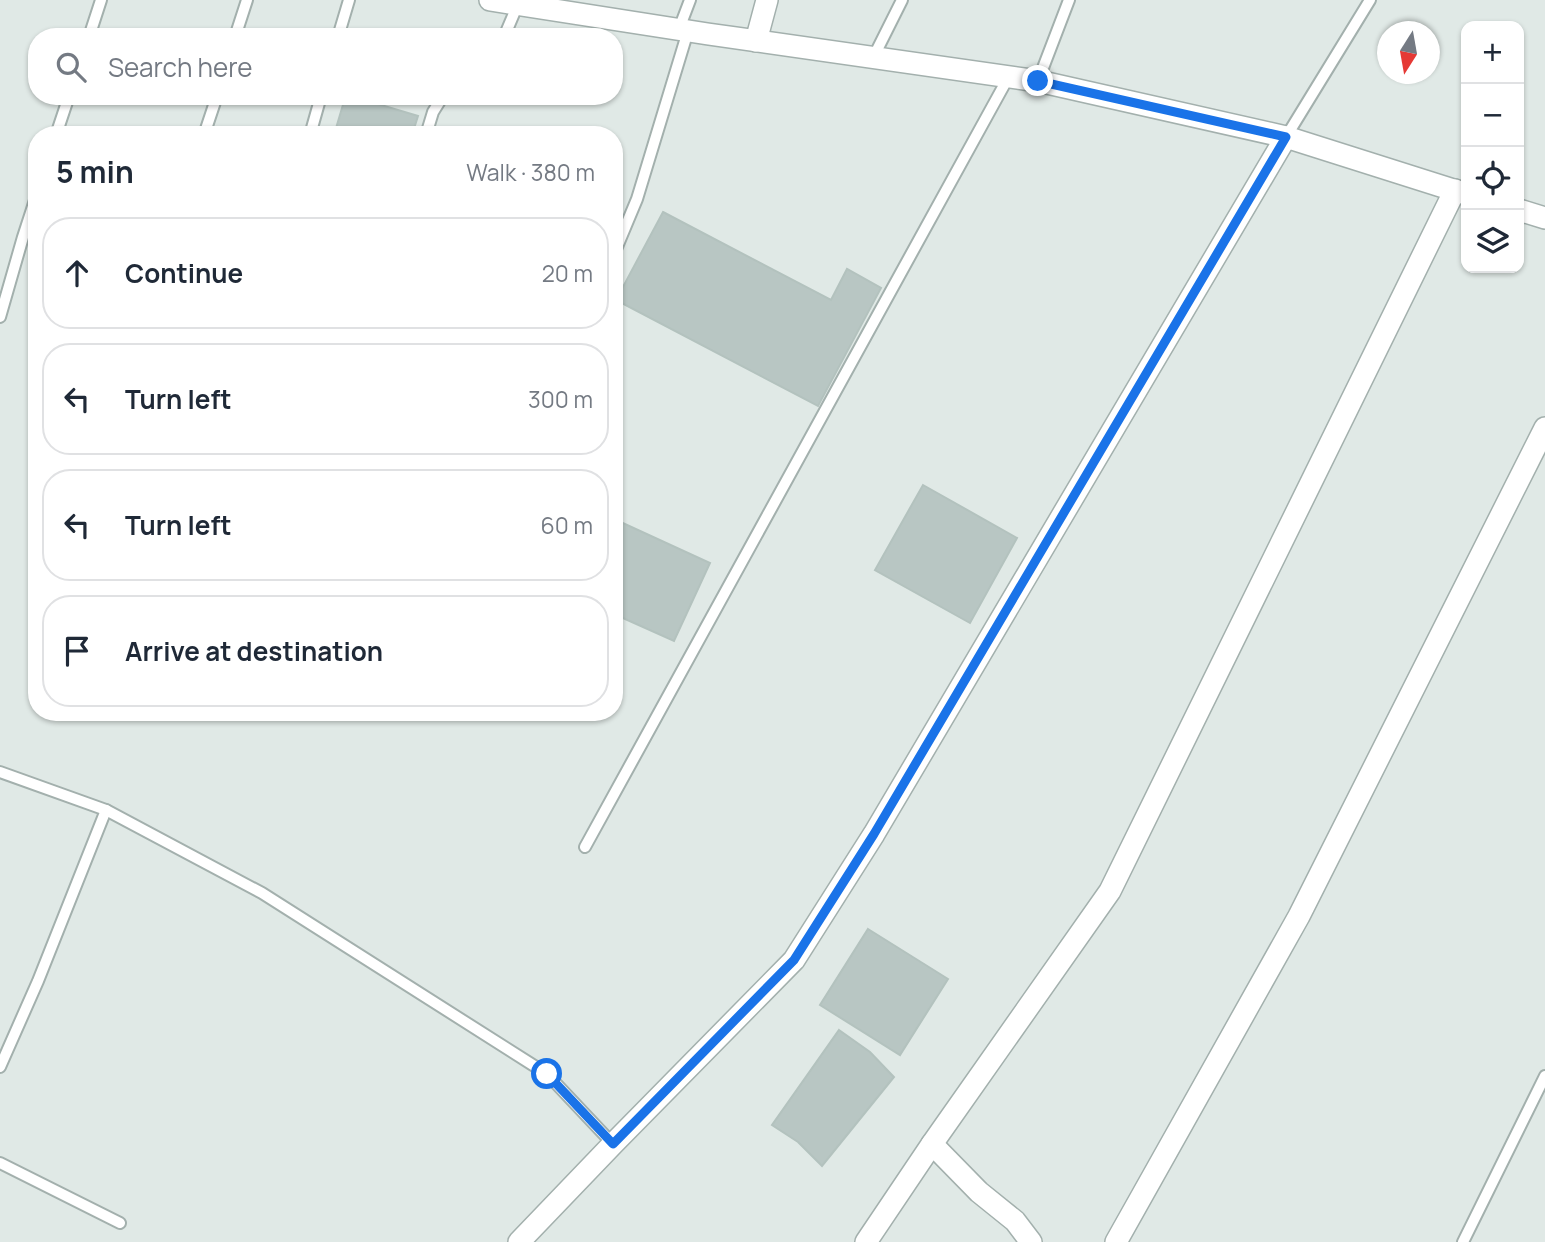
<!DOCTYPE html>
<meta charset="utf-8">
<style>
body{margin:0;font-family:Manrope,sans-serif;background:#f6f6f7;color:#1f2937}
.controls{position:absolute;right:21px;top:21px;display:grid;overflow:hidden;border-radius:14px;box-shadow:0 2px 5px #0004}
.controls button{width:63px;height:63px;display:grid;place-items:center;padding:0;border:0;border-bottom:2px solid #e0e1e3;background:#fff;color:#1f2937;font:35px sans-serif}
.compass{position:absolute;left:1377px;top:21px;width:63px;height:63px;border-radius:50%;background:#fff;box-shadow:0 2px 5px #0004;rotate:191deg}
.stop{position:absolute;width:21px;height:21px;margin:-16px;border:5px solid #1a73e8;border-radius:50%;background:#fff}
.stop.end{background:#1a73e8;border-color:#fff;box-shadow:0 2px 7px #0008}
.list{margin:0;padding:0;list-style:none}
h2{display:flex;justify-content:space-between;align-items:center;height:91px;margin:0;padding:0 28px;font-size:30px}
h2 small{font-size:23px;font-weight:400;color:#747a83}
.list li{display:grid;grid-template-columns:46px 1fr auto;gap:21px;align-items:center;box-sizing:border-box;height:112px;margin:0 14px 14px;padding:0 14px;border:2px solid #e0e1e3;border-radius:28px}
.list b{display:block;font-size:26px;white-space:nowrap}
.list em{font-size:23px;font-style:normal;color:#747a83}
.icon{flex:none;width:38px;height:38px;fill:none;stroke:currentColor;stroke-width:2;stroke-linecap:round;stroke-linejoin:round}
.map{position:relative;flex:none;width:1545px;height:1242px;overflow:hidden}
.search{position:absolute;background:#fff;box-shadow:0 2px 5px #0004;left:28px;top:28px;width:595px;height:77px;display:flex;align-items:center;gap:18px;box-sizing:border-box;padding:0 24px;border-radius:28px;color:#747a83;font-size:26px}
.panel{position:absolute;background:#fff;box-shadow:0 2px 5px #0004;left:28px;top:126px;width:595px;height:595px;border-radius:28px}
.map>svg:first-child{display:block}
.building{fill:#b8c6c3;stroke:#b3c2be;stroke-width:2}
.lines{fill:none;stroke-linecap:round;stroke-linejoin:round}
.service-casing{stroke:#a3b0ad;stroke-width:14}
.minor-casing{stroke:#a3b0ad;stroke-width:24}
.service{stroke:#fff;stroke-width:10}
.minor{stroke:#fff;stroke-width:21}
.route{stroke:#1a73e8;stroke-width:9}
</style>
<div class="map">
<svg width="1545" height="1242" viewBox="0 0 1545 1242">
<rect width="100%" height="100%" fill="#e0e9e6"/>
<g class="building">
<polygon points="345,98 354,101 358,98 418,116 412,135 334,135"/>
<polygon points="663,212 831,300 847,269 881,288 818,406 616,300"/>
<polygon points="923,485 1017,538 970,623 875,570"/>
<polygon points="614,519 710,563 674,641 614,614"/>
<polygon points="868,929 948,979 900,1055 820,1005"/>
<polygon points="839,1030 870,1052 894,1077 822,1166 798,1142 772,1125"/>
</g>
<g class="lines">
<g class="service-casing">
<g id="service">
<polyline points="679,29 690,0"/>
<polyline points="89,37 101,0"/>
<polyline points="235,37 247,0"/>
<polyline points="338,37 349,0"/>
<polyline points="504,37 518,4"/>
<polyline points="873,58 902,0"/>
<polyline points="1038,81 1069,0"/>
<polyline points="56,135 69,96"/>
<polyline points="204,135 217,96"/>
<polyline points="310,135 321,96"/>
<polyline points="426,135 433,112 443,96"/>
<polyline points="1286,137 1370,0"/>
<polyline points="614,254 637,199 688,31"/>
<polyline points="0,317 23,237 37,194"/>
<polyline points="0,772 106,810 262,893 547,1074 613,1144"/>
<polyline points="585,847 1008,78"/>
<polyline points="0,1067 38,981 106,810"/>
<polyline points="0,1163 120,1223"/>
<polyline points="1463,1242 1545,1076"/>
</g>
</g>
<g class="minor-casing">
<g id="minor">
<polyline points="490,0 708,34 1038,81 1286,137 1466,194"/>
<polyline points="756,41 767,0"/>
<polyline points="1519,210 1545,218"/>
<polyline points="932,1144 979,1192 1015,1221 1031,1242"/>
<polyline points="519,1242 613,1144 794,960 874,834 1286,137"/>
<polyline points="866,1242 932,1144 1110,891 1455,190"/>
<polyline points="1116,1242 1299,916 1545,428"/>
</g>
</g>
<use href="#service" class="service"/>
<use href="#minor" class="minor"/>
</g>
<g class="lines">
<polyline class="route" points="547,1074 613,1144 794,960 874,834 1286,137 1038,81"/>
</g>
</svg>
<div class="controls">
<button>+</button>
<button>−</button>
<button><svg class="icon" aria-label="locate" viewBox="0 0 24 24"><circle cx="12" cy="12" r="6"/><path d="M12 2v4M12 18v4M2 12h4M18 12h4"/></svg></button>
<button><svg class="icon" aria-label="layers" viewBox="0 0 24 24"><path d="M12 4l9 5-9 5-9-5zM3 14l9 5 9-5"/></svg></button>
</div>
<svg class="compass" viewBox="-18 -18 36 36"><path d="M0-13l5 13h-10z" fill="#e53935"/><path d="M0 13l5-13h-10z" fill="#747a83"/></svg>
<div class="stop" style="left:547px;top:1074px"></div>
<div class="stop end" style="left:1038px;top:81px"></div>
<div class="search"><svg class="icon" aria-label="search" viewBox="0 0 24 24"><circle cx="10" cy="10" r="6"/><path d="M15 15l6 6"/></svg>Search here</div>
<section class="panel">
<h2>5 min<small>Walk · 380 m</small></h2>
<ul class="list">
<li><svg class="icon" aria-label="ahead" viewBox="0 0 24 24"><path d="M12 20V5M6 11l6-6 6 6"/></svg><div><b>Continue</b></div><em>20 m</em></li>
<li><svg class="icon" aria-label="left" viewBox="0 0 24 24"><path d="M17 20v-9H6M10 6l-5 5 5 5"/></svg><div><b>Turn left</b></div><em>300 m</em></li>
<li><svg class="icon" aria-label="left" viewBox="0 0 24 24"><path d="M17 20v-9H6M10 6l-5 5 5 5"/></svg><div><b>Turn left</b></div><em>60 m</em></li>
<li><svg class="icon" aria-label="arrive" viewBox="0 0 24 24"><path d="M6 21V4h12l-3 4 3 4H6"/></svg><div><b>Arrive at destination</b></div></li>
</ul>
</section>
</div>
